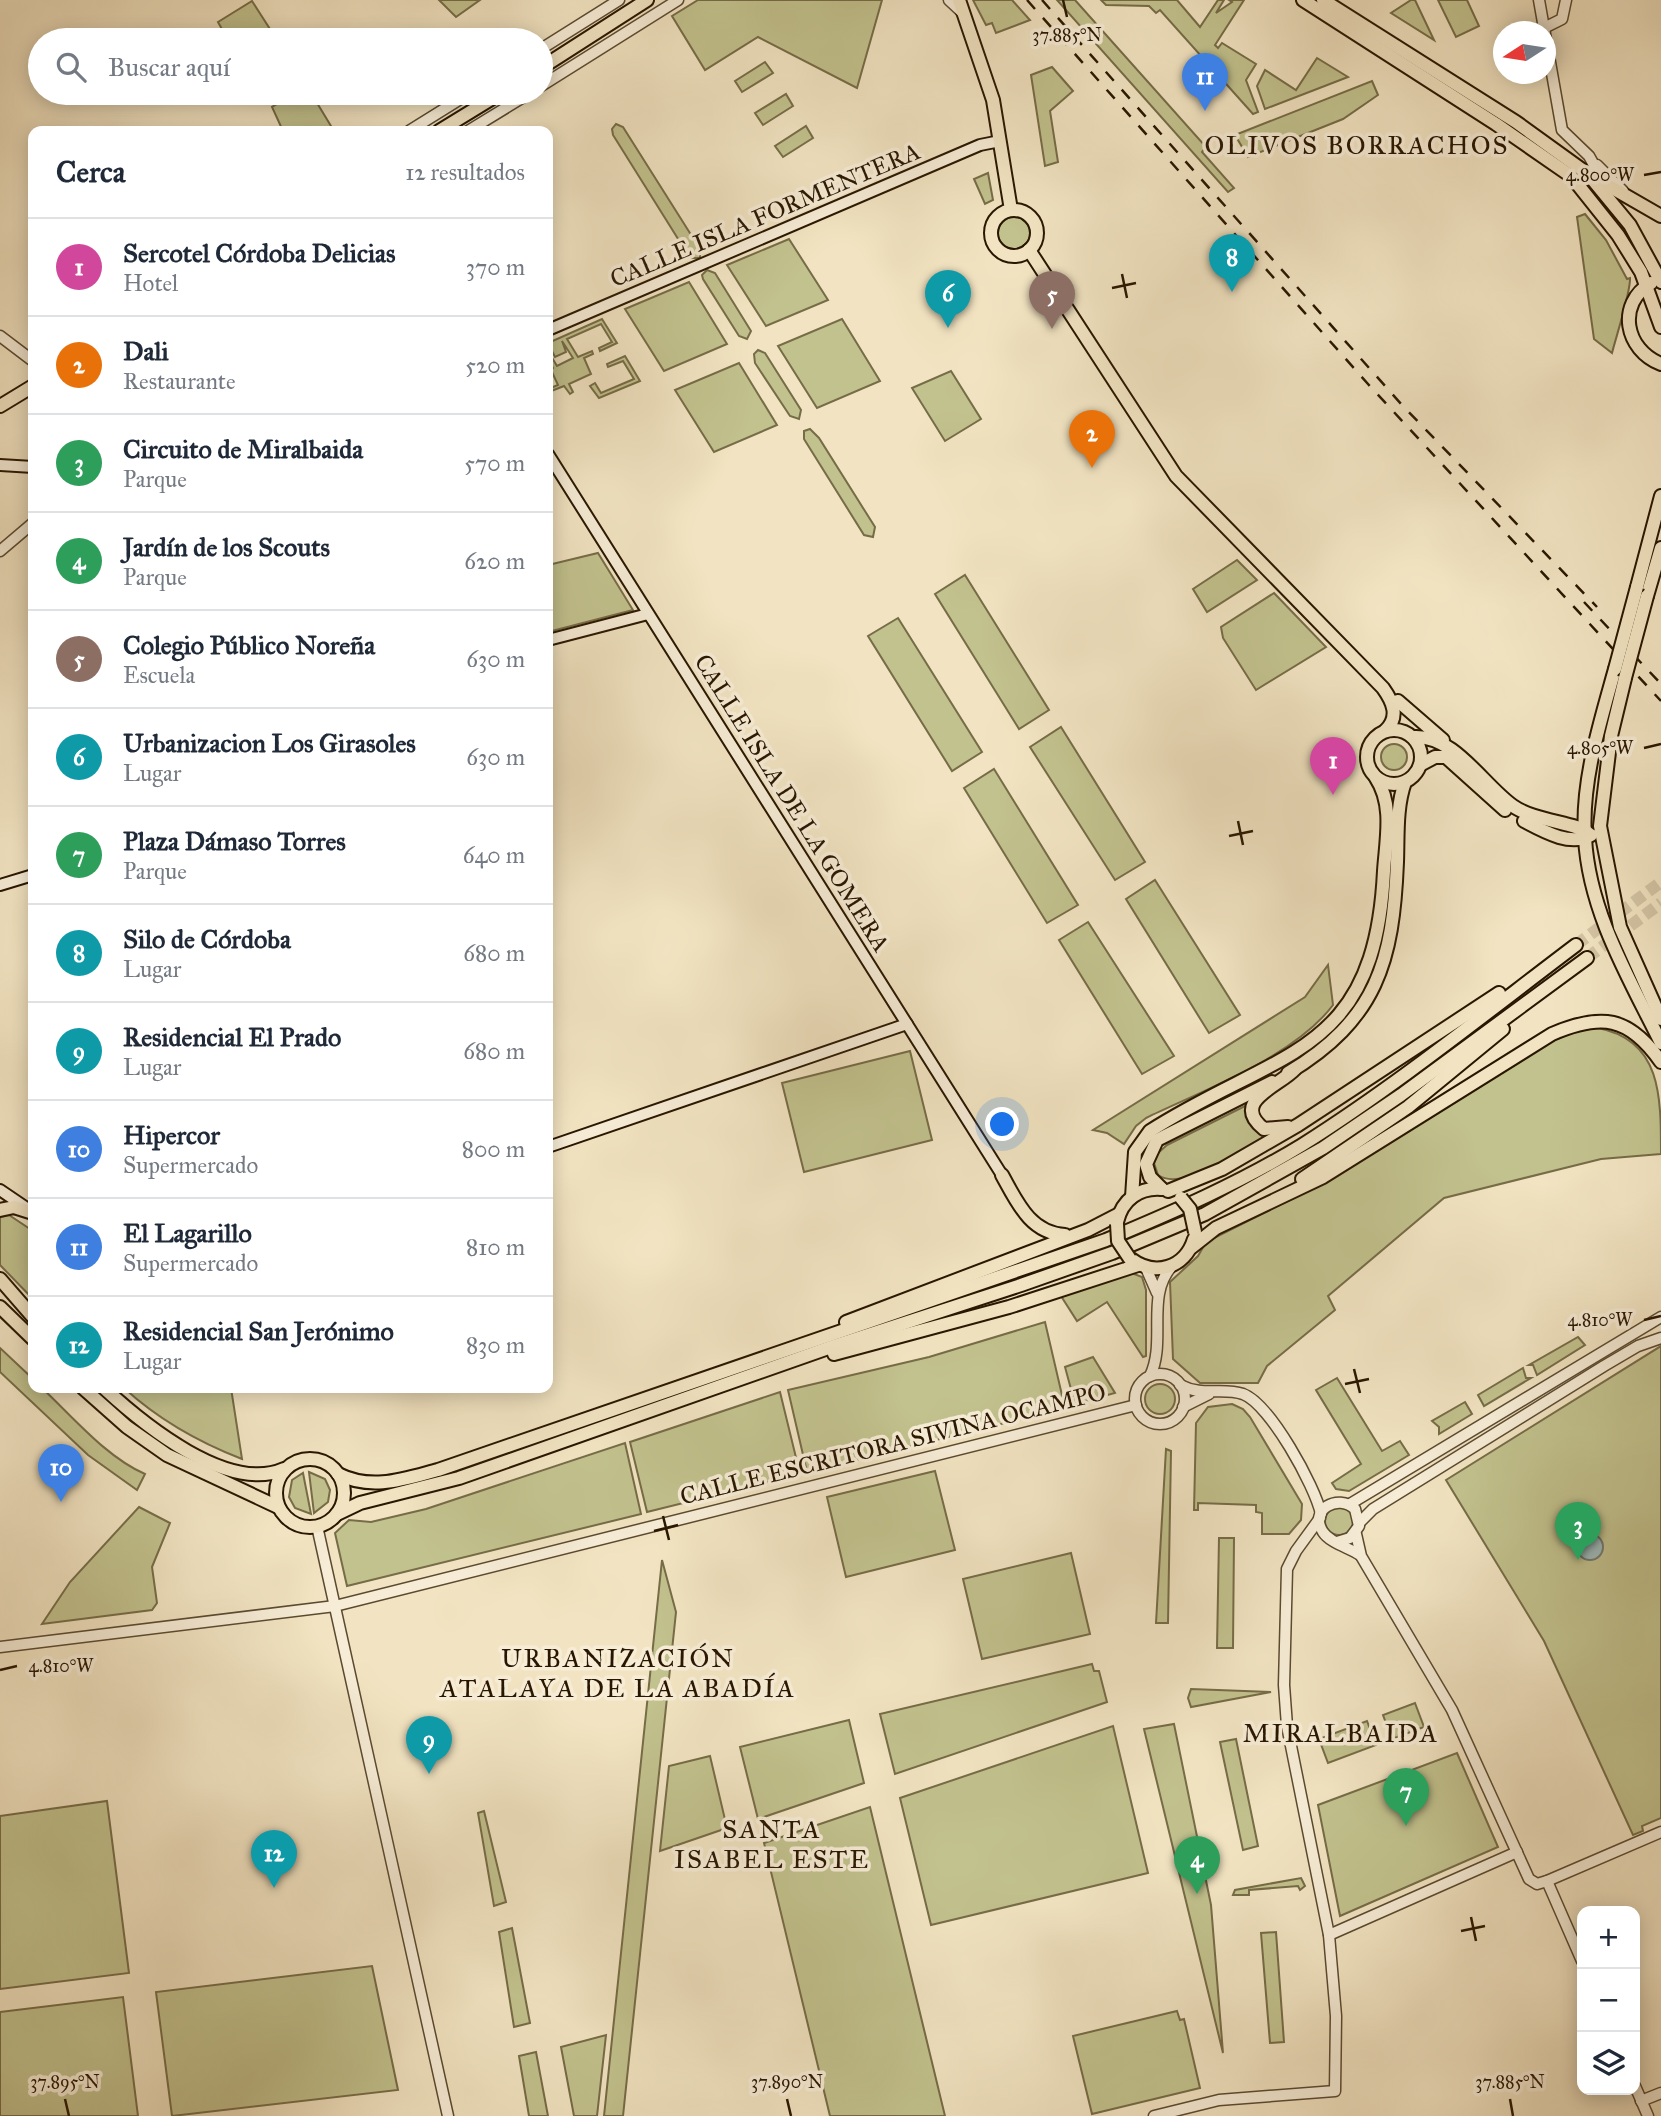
<!DOCTYPE html>
<html lang="es">
<meta charset="utf-8">
<style>
body{margin:0;font-family:"IM FELL Great Primer",serif;background:#f6f6f7;color:#1f2937}
.controls{position:absolute;right:21px;bottom:21px;display:grid;overflow:hidden;border-radius:14px;box-shadow:0 4px 18px #0003}
.controls button{width:63px;height:63px;display:grid;place-items:center;padding:0;border:0;border-bottom:2px solid #e0e1e3;background:#fff;color:#1f2937;font:35px sans-serif}
.compass{position:absolute;left:1493px;top:21px;width:63px;height:63px;border-radius:50%;background:#fff;box-shadow:0 4px 18px #0003;rotate:258deg}
.you{position:absolute;left:1003px;top:1125px;width:24px;height:24px;margin:-18px;border:5px solid #fff;border-radius:50%;background:#1a73e8;box-shadow:0 0 0 10px #1a73e833}
.badge{display:grid;place-items:center;width:46px;height:46px;border-radius:50%;background:#0b8043;color:#fff;font-size:23px;font-weight:700}
.pin{position:absolute;translate:-50% -58px;filter:drop-shadow(0 2px 4px #0008)}
.pin::after{content:'';position:absolute;top:37px;width:24px;height:21px;background:inherit;clip-path:polygon(0 0,100% 0,50% 100%)}
.list{margin:0;padding:0;list-style:none}
h2{display:flex;justify-content:space-between;align-items:center;height:91px;margin:0;padding:0 28px;font-size:30px}
h2 small{font-size:23px;font-weight:400;color:#747a83}
.list li{display:grid;grid-template-columns:46px 1fr auto;gap:21px;align-items:center;box-sizing:border-box;height:98px;padding:0 28px;border-top:2px solid #e0e1e3}
.list b{display:block;font-size:26px;white-space:nowrap}
.list p{margin:0;font-size:23px;white-space:nowrap;color:#747a83}
.list em{font-size:23px;font-style:normal;color:#747a83}
.icon{flex:none;width:38px;height:38px;fill:none;stroke:currentColor;stroke-width:2;stroke-linecap:round;stroke-linejoin:round}
.map{position:relative;flex:none;width:1661px;height:2116px;overflow:hidden}
.search{position:absolute;background:#fff;box-shadow:0 4px 18px #0003;left:28px;top:28px;width:525px;height:77px;display:flex;align-items:center;gap:18px;box-sizing:border-box;padding:0 24px;border-radius:38px;color:#747a83;font-size:26px}
.panel{position:absolute;background:#fff;box-shadow:0 4px 18px #0003;left:28px;top:126px;width:525px;height:1267px;border-radius:14px}
.map>svg:first-child{display:block}
.green{fill:#c2c28e;stroke:#766c47;stroke-width:2}
.water{fill:#9fbcbd;stroke:#707a71;stroke-width:2}
.lines{fill:none;stroke-linecap:round;stroke-linejoin:round}
.trunk-tunnel{stroke:#d4c5a5;stroke-width:12;stroke-dasharray:12 6;stroke-linecap:butt}
.tertiary-casing{stroke:#5b4a30;stroke-width:13}
.secondary-casing{stroke:#291600;stroke-width:14}
.primary-casing{stroke:#291600;stroke-width:16}
.trunk-casing{stroke:#291600;stroke-width:16}
.tertiary{stroke:#f7edd7;stroke-width:10}
.secondary{stroke:#f7edd7;stroke-width:10}
.primary{stroke:#f2e4c2;stroke-width:12}
.trunk{stroke:#f2e4c2;stroke-width:12}
.rail{stroke:#291600;stroke-width:2.5;stroke-dasharray:12 12;stroke-linecap:butt}
.primary-bridge-casing{stroke:#291600;stroke-width:16;stroke-linecap:butt}
.primary-bridge{stroke:#f2e4c2;stroke-width:12}
.ticks{fill:none;stroke:#291600;stroke-width:2.5}
.labels{text-anchor:middle;dominant-baseline:central;stroke-width:7;stroke-linejoin:round;paint-order:stroke}
.street-label{font-size:24px;fill:#291600;stroke:#f7edd7}
.neighbourhood-label{font-size:26px;letter-spacing:2px;fill:#291600;stroke:#f7edd7}
.ticks-label{font-size:18px;text-anchor:middle;fill:#291600;stroke:#f7edd7;stroke-width:7;stroke-linejoin:round;paint-order:stroke}
</style>
<div class="map">
<svg width="1661" height="2116" viewBox="0 0 1661 2116">
<rect width="100%" height="100%" fill="#f2e4c2"/>
<filter id="stains"><feTurbulence type="fractalNoise" baseFrequency=".00286" numOctaves="4"/><feColorMatrix values="0 0 0 0 .2 0 0 0 0 .09 0 0 0 0 .02 0 0 0 .5 -.17"/></filter>
<radialGradient id="worn" r=".72"><stop offset=".6" stop-color="#630" stop-opacity="0"/><stop offset="1" stop-color="#630" stop-opacity=".3"/></radialGradient>
<g class="green">
<polygon points="439,0 480,0 456,17"/>
<polygon points="698,0 882,0 857,88 758,37 705,70 672,16"/>
<polygon points="973,0 1012,0 1030,20 996,33 992,23 986,25"/>
<polygon points="1057,0 1075,0 1206,147 1202,152 1234,188 1228,192"/>
<polygon points="1101,0 1177,0 1200,27 1218,0 1224,0 1216,13 1232,2 1229,0 1244,0 1215,45 1218,48 1222,43 1256,64 1246,80 1258,112 1253,114 1160,10 1156,13 1149,6 1106,5"/>
<polygon points="1411,0 1415,0 1434,40 1391,13"/>
<polygon points="1438,0 1467,0 1479,26 1456,37"/>
<polygon points="252,1 277,40 228,40 218,22"/>
<polygon points="1317,58 1348,77 1265,109 1257,86 1265,70 1296,90"/>
<polygon points="765,62 773,73 742,92 735,81"/>
<polygon points="1052,67 1073,91 1050,111 1058,162 1045,166 1031,75"/>
<polygon points="1372,81 1378,95 1343,119 1248,157 1235,135"/>
<polygon points="295,93 311,93 334,131 283,131 272,107"/>
<polygon points="786,94 793,106 763,125 755,113"/>
<polygon points="616,124 623,127 700,249 700,258 690,258 613,135 612,129"/>
<polygon points="806,126 813,138 783,157 775,146"/>
<polygon points="988,173 993,200 985,204 974,179"/>
<path d="M1585 214 1606 240 1627 279 1630 278C1631 291 1616 337 1612 353L1594 339 1577 217Z"/>
<circle cx="1014" cy="233" r="16"/>
<polygon points="789,239 828,300 766,326 727,265"/>
<polygon points="707,270 715,273 751,331 747,339 739,336 703,279 702,275"/>
<polygon points="689,282 727,344 664,371 625,309"/>
<polygon points="602,319 617,343 600,351 599,348 612,342 601,324 567,339 578,357 592,351 593,354 584,358 591,374 569,384 573,392 570,394 564,386 549,392 548,389 558,385 552,372 548,374 553,368 548,360 548,351 557,366 573,358 562,341 566,352 555,357 548,343"/>
<polygon points="842,319 880,381 817,408 778,346"/>
<polygon points="758,350 765,353 801,410 799,419 790,416 755,363 754,354"/>
<polygon points="625,356 640,381 599,398 590,386 595,383 601,393 634,379 623,361 608,367 607,364"/>
<polygon points="739,363 777,425 714,452 675,390"/>
<polygon points="951,371 981,419 945,441 912,388"/>
<polygon points="810,429 819,438 875,527 873,537 864,535 804,439 804,431"/>
<polygon points="598,553 633,610 548,632 548,565"/>
<polygon points="1237,560 1257,580 1207,612 1193,589"/>
<polygon points="965,575 1049,710 1019,729 935,594"/>
<polygon points="1274,593 1326,647 1256,690 1223,638 1221,627"/>
<polygon points="898,618 982,752 952,771 868,636"/>
<polygon points="1061,727 1145,862 1115,880 1030,747"/>
<circle cx="1394" cy="757" r="13"/>
<polygon points="994,769 1078,905 1047,923 964,788"/>
<polygon points="1155,880 1240,1015 1209,1033 1126,899"/>
<polygon points="1088,922 1174,1056 1142,1074 1059,940"/>
<path d="M1328 965 1333 1005C1294 1057 1204 1090 1146 1118L1136 1126 1124 1144 1107 1133 1093 1130 1305 997Z"/>
<path d="M1598 1028C1661 1040 1661 1095 1661 1154L1601 1159 1444 1198 1328 1296 1335 1310 1267 1366 1258 1383H1200L1173 1359 1170 1282 1198 1256 1206 1242 1322 1184 1550 1042 1579 1030Z"/>
<polygon points="910,1051 932,1140 804,1172 782,1083"/>
<path d="M1245 1106 1251 1125 1263 1137 1261 1140C1237 1153 1182 1192 1158 1175L1154 1163 1158 1153 1167 1145Z"/>
<polygon points="9,1215 33,1231 33,1299 0,1265 0,1217"/>
<polygon points="1129,1272 1142,1277 1146,1290 1146,1356 1143,1357 1107,1302 1077,1321 1061,1296"/>
<polygon points="1045,1322 1065,1408 807,1472 788,1390 929,1357"/>
<polygon points="1578,1337 1585,1345 1537,1375 1533,1365 1529,1365"/>
<polygon points="1661,1346 1661,1818 1642,1826 1643,1831 1633,1835 1544,1641 1446,1480"/>
<path d="M0 1348 33 1379V1388H42C73 1417 106 1457 145 1474L137 1490 88 1455 0 1372Z"/>
<polygon points="1093,1357 1115,1393 1075,1404 1065,1367"/>
<polygon points="1523,1368 1526,1378 1531,1378 1484,1406 1478,1395"/>
<polygon points="1337,1378 1382,1451 1400,1441 1409,1455 1349,1491 1336,1489 1332,1483 1361,1464 1316,1390"/>
<circle cx="1160" cy="1399" r="15"/>
<path d="M124 1388H231L242 1459C198 1442 159 1420 124 1388Z"/>
<polygon points="780,1392 800,1474 647,1512 630,1442"/>
<polygon points="1465,1402 1472,1414 1439,1434 1439,1427 1432,1421"/>
<polygon points="1232,1404 1243,1409 1250,1417 1302,1504 1301,1520 1289,1534 1262,1534 1262,1513 1256,1512 1256,1505 1198,1503 1198,1510 1194,1510 1196,1423 1208,1407"/>
<polygon points="625,1443 641,1514 347,1586 335,1533 349,1520 371,1522 426,1509"/>
<polygon points="1166,1449 1171,1451 1168,1623 1156,1623"/>
<polygon points="935,1471 955,1550 846,1577 827,1497"/>
<polygon points="309,1472 325,1479 330,1490 328,1502 314,1513"/>
<polygon points="303,1473 311,1514 295,1508 289,1497 292,1480"/>
<polygon points="139,1507 170,1523 152,1567 157,1603 152,1610 42,1624 70,1582"/>
<circle cx="1339" cy="1521" r="14"/>
<polygon points="1219,1538 1234,1538 1233,1648 1217,1648"/>
<polygon points="1071,1553 1090,1634 982,1659 963,1579"/>
<polygon points="662,1560 676,1612 623,2116 604,2116"/>
<polygon points="1092,1664 1094,1671 1099,1671 1107,1702 895,1774 880,1714"/>
<polygon points="1191,1689 1271,1692 1191,1707 1188,1698"/>
<polygon points="1415,1703 1424,1727 1392,1739 1383,1715"/>
<polygon points="849,1720 864,1783 758,1819 740,1747"/>
<polygon points="1367,1721 1376,1745 1328,1763 1319,1739"/>
<polygon points="1174,1724 1211,1905 1223,2053 1144,1729"/>
<polygon points="1113,1726 1148,1873 931,1925 900,1798"/>
<polygon points="1236,1739 1258,1846 1243,1850 1220,1742"/>
<polygon points="1457,1753 1498,1847 1340,1916 1318,1805"/>
<polygon points="710,1756 727,1828 660,1851 669,1766"/>
<polygon points="107,1801 129,1973 0,1989 0,1816"/>
<polygon points="870,1807 945,2116 830,2116 764,1843"/>
<polygon points="484,1811 506,1902 494,1906 478,1813"/>
<polygon points="1301,1878 1305,1886 1300,1890 1298,1886 1249,1890 1249,1895 1233,1895 1235,1890"/>
<polygon points="512,1928 530,2023 514,2027 499,1932"/>
<polygon points="1276,1932 1284,2042 1270,2043 1261,1933"/>
<polygon points="372,1966 398,2090 172,2116 156,1992"/>
<polygon points="123,1997 138,2116 0,2116 0,2012"/>
<polygon points="1177,2011 1180,2020 1184,2019 1200,2088 1092,2114 1073,2036"/>
<polygon points="606,2035 597,2116 574,2116 561,2047"/>
<polygon points="536,2052 548,2116 529,2116 519,2056"/>
</g>
<circle class="water" cx="1590" cy="1547" r="13"/>
<g class="lines">
<g class="trunk-tunnel">
<polyline points="1576,945 1661,882"/>
<polyline points="1587,958 1661,903"/>
</g>
<g class="tertiary-casing">
<g id="tertiary">
<polyline points="949,0 964,14"/>
<polyline points="1539,0 1562,130 1589,156 1604,183"/>
<polyline points="1546,27 1562,19 1566,0"/>
<polyline points="541,49 619,0"/>
<polyline points="541,86 678,0"/>
<polyline points="409,131 470,93"/>
<polyline points="468,131 530,93"/>
<polyline points="1597,165 1623,191"/>
<polyline points="0,336 33,361"/>
<polyline points="0,551 33,523"/>
<polyline points="1146,1268 1157,1293"/>
<circle cx="1160" cy="1399" r="25"/>
<path d="M1150 1376C1167 1341 1145 1296 1172 1266"/>
<path d="M1180 1385C1203 1397 1222 1387 1243 1394 1270 1404 1315 1486 1321 1514"/>
<polyline points="1183,1407 1209,1394"/>
<polyline points="1350,1504 1661,1317"/>
<polyline points="1360,1522 1373,1509 1604,1366 1638,1346 1661,1338"/>
<polyline points="317,1526 448,2116"/>
<polyline points="1356,1534 1361,1556 1452,1710 1529,1879 1537,1884 1547,1881 1661,1832"/>
<path d="M1337 1542 1350 1538 1359 1526 1355 1509C1338 1493 1308 1510 1323 1532 1330 1543 1350 1548 1360 1555"/>
<polyline points="0,1647 335,1606 1136,1405"/>
<polyline points="1547,1881 1582,1961"/>
<polyline points="1329,1935 1517,1852"/>
<polyline points="1635,2086 1648,2116"/>
<polyline points="1641,2101 1661,2093"/>
<polyline points="1154,2116 1219,2100 1335,2091 1336,2016 1329,1935 1287,1726 1284,1685 1287,1569 1296,1551 1320,1518"/>
</g>
</g>
<g class="secondary-casing">
<g id="secondary">
<polyline points="548,330 980,145 1000,141"/>
<polyline points="548,454 1002,1175"/>
<polyline points="0,465 33,467"/>
<polyline points="548,640 648,614"/>
<polyline points="0,885 33,875"/>
<polyline points="548,1147 907,1024"/>
<polyline points="0,1190 28,1209"/>
</g>
</g>
<g class="primary-casing">
<g id="primary">
<polyline points="959,0 993,100 1011,210"/>
<polyline points="1303,0 1496,124 1571,176 1618,235 1641,272 1661,327"/>
<polyline points="1323,0 1516,122 1588,174 1630,225 1661,282"/>
<polyline points="541,68 647,0"/>
<polyline points="439,131 501,93"/>
<polyline points="1595,178 1661,216"/>
<circle cx="1014" cy="233" r="23"/>
<path d="M1029 250 1176 476 1383 688C1393 702 1400 717 1385 731"/>
<path d="M1651 283C1616 304 1625 350 1661 364"/>
<polyline points="0,406 33,386"/>
<polyline points="1637,587 1661,496"/>
<polyline points="1647,596 1661,548"/>
<path d="M1615 669C1600 723 1581 782 1585 838 1589 912 1629 978 1661 1043"/>
<polyline points="1625,678 1611,736 1600,826 1620,927 1661,1019"/>
<polyline points="1398,701 1443,740"/>
<circle cx="1394" cy="757" r="27"/>
<path d="M1413 737C1454 734 1483 785 1513 806 1534 821 1578 823 1588 833"/>
<polyline points="1420,765 1435,757 1446,757 1505,810"/>
<path d="M1524 821C1543 831 1570 847 1591 835"/>
<path d="M1288 1073C1377 1019 1393 962 1397 862 1398 836 1396 807 1405 782"/>
<polyline points="1162,1189 1150,1177 1146,1164 1157,1140 1272,1082"/>
<path d="M1132 1197 1135 1152 1150 1131C1280 1048 1375 1057 1384 871 1386 840 1394 805 1376 778"/>
<path d="M1117 1222C1122 1200 1139 1187 1162 1189"/>
<path d="M1131 1259C1155 1277 1185 1268 1194 1239"/>
</g>
</g>
<g class="trunk-casing">
<g id="trunk">
<path d="M1288 1127 1264 1129C1229 1101 1280 1086 1295 1069"/>
<path d="M1002 1175C1017 1202 1030 1233 1065 1235"/>
<polyline points="1302,1179 1408,1107 1503,1029"/>
<polyline points="1168,1191 1222,1169 1298,1125 1499,993"/>
<polyline points="0,1210 14,1207 33,1213"/>
<path d="M1192 1247 1216 1228 1323 1177 1552 1034C1601 1013 1629 1016 1661 1062"/>
<polyline points="0,1279 33,1317"/>
<polyline points="0,1307 33,1339"/>
<polyline points="846,1322 1088,1230 1119,1214"/>
<polyline points="834,1354 1009,1307 1138,1265"/>
<polyline points="83,1388 127,1427 167,1455 278,1507"/>
<path d="M104 1388C143 1424 228 1494 284 1469"/>
<circle cx="310" cy="1493" r="34"/>
<path d="M338 1474C372 1491 404 1479 438 1470L1106 1240C1173 1212 1240 1183 1302 1145 1397 1085 1486 1013 1576 945"/>
<polyline points="337,1514 360,1503 459,1478 834,1346 1021,1285 1112,1253 1205,1214 1323,1148 1401,1095 1587,958"/>
</g>
</g>
<use href="#tertiary" class="tertiary"/>
<use href="#secondary" class="secondary"/>
<use href="#primary" class="primary"/>
<use href="#trunk" class="trunk"/>
<g class="rail">
<polyline points="1027,0 1368,384 1661,701"/>
<polyline points="1042,0 1402,405 1597,607"/>
<polyline points="1584,602 1661,684"/>
</g>
<g class="primary-bridge-casing">
<g id="primary-bridge">
<polyline points="1615,669 1637,587"/>
<polyline points="1625,678 1647,596"/>
<polyline points="1181,1198 1190,1209 1195,1232"/>
<polyline points="1117,1224 1118,1241 1130,1259"/>
</g>
</g>
<use href="#primary-bridge" class="primary-bridge"/>
</g>
<path class="ticks" d="M1063 0 1067 17M1644 175 1661 172M1122 274 1127 298M1112 288 1136 283M1644 748 1661 744M1238 821 1243 845M1229 836 1253 831M1644 1320 1661 1316M1354 1369 1360 1393M1345 1384 1369 1379M663 1516 669 1540M654 1531 678 1525M0 1670 17 1666M1471 1917 1476 1941M1461 1931 1485 1926M65 2099 69 2116M787 2099 791 2116M1510 2099 1513 2116"/>
<g class="labels">
<g class="street-label">
<text transform="translate(765 215) rotate(-23)">CALLE ISLA FORMENTERA</text>
<text transform="translate(792 803) rotate(58)">CALLE ISLA DE LA GOMERA</text>
<text transform="translate(893 1444) rotate(-14)">CALLE ESCRITORA SIVINA OCAMPO</text>
</g>
<g class="neighbourhood-label">
<text x="1357" y="145">OLIVOS BORRACHOS</text>
<text x="618" y="1658">URBANIZACIÓN<tspan x="618" dy="30">ATALAYA DE LA ABADÍA</tspan></text>
<text x="1341" y="1733">MIRALBAIDA</text>
<text x="772" y="1829">SANTA<tspan x="772" dy="30">ISABEL ESTE</tspan></text>
</g>
</g>
<g class="ticks-label">
<text x="1067" y="41">37.885°N</text>
<text x="1600" y="181">4.800°W</text>
<text x="1600" y="754">4.805°W</text>
<text x="1600" y="1326">4.810°W</text>
<text x="61" y="1672">4.810°W</text>
<text x="65" y="2088">37.895°N</text>
<text x="787" y="2088">37.890°N</text>
<text x="1510" y="2088">37.885°N</text>
</g>
<rect width="100%" height="100%" filter="url(#stains)"/>
<rect width="100%" height="100%" fill="url(#worn)"/>
</svg>
<div class="controls">
<button>+</button>
<button>−</button>
<button><svg class="icon" aria-label="layers" viewBox="0 0 24 24"><path d="M12 4l9 5-9 5-9-5zM3 14l9 5 9-5"/></svg></button>
</div>
<svg class="compass" viewBox="-18 -18 36 36"><path d="M0-13l5 13h-10z" fill="#e53935"/><path d="M0 13l5-13h-10z" fill="#747a83"/></svg>
<div class="you"></div>
<div class="pin badge" style="left:1333px;top:795px;background:#d1479c">1</div>
<div class="pin badge" style="left:1092px;top:468px;background:#e8710a">2</div>
<div class="pin badge" style="left:1578px;top:1560px;background:#2e9e5b">3</div>
<div class="pin badge" style="left:1197px;top:1894px;background:#2e9e5b">4</div>
<div class="pin badge" style="left:1052px;top:329px;background:#8d6e63">5</div>
<div class="pin badge" style="left:948px;top:328px;background:#0f9aa8">6</div>
<div class="pin badge" style="left:1406px;top:1826px;background:#2e9e5b">7</div>
<div class="pin badge" style="left:1232px;top:292px;background:#0f9aa8">8</div>
<div class="pin badge" style="left:429px;top:1774px;background:#0f9aa8">9</div>
<div class="pin badge" style="left:61px;top:1502px;background:#3f7fe0">10</div>
<div class="pin badge" style="left:1205px;top:111px;background:#3f7fe0">11</div>
<div class="pin badge" style="left:274px;top:1888px;background:#0f9aa8">12</div>
<div class="search"><svg class="icon" aria-label="search" viewBox="0 0 24 24"><circle cx="10" cy="10" r="6"/><path d="M15 15l6 6"/></svg>Buscar aquí</div>
<section class="panel">
<h2>Cerca<small>12 resultados</small></h2>
<ul class="list">
<li><span class="badge" style="background:#d1479c">1</span><div><b>Sercotel Córdoba Delicias</b><p>Hotel</p></div><em>370 m</em></li>
<li><span class="badge" style="background:#e8710a">2</span><div><b>Dali</b><p>Restaurante</p></div><em>520 m</em></li>
<li><span class="badge" style="background:#2e9e5b">3</span><div><b>Circuito de Miralbaida</b><p>Parque</p></div><em>570 m</em></li>
<li><span class="badge" style="background:#2e9e5b">4</span><div><b>Jardín de los Scouts</b><p>Parque</p></div><em>620 m</em></li>
<li><span class="badge" style="background:#8d6e63">5</span><div><b>Colegio Público Noreña</b><p>Escuela</p></div><em>630 m</em></li>
<li><span class="badge" style="background:#0f9aa8">6</span><div><b>Urbanizacion Los Girasoles</b><p>Lugar</p></div><em>630 m</em></li>
<li><span class="badge" style="background:#2e9e5b">7</span><div><b>Plaza Dámaso Torres</b><p>Parque</p></div><em>640 m</em></li>
<li><span class="badge" style="background:#0f9aa8">8</span><div><b>Silo de Córdoba</b><p>Lugar</p></div><em>680 m</em></li>
<li><span class="badge" style="background:#0f9aa8">9</span><div><b>Residencial El Prado</b><p>Lugar</p></div><em>680 m</em></li>
<li><span class="badge" style="background:#3f7fe0">10</span><div><b>Hipercor</b><p>Supermercado</p></div><em>800 m</em></li>
<li><span class="badge" style="background:#3f7fe0">11</span><div><b>El Lagarillo</b><p>Supermercado</p></div><em>810 m</em></li>
<li><span class="badge" style="background:#0f9aa8">12</span><div><b>Residencial San Jerónimo</b><p>Lugar</p></div><em>830 m</em></li>
</ul>
</section>
</div>
